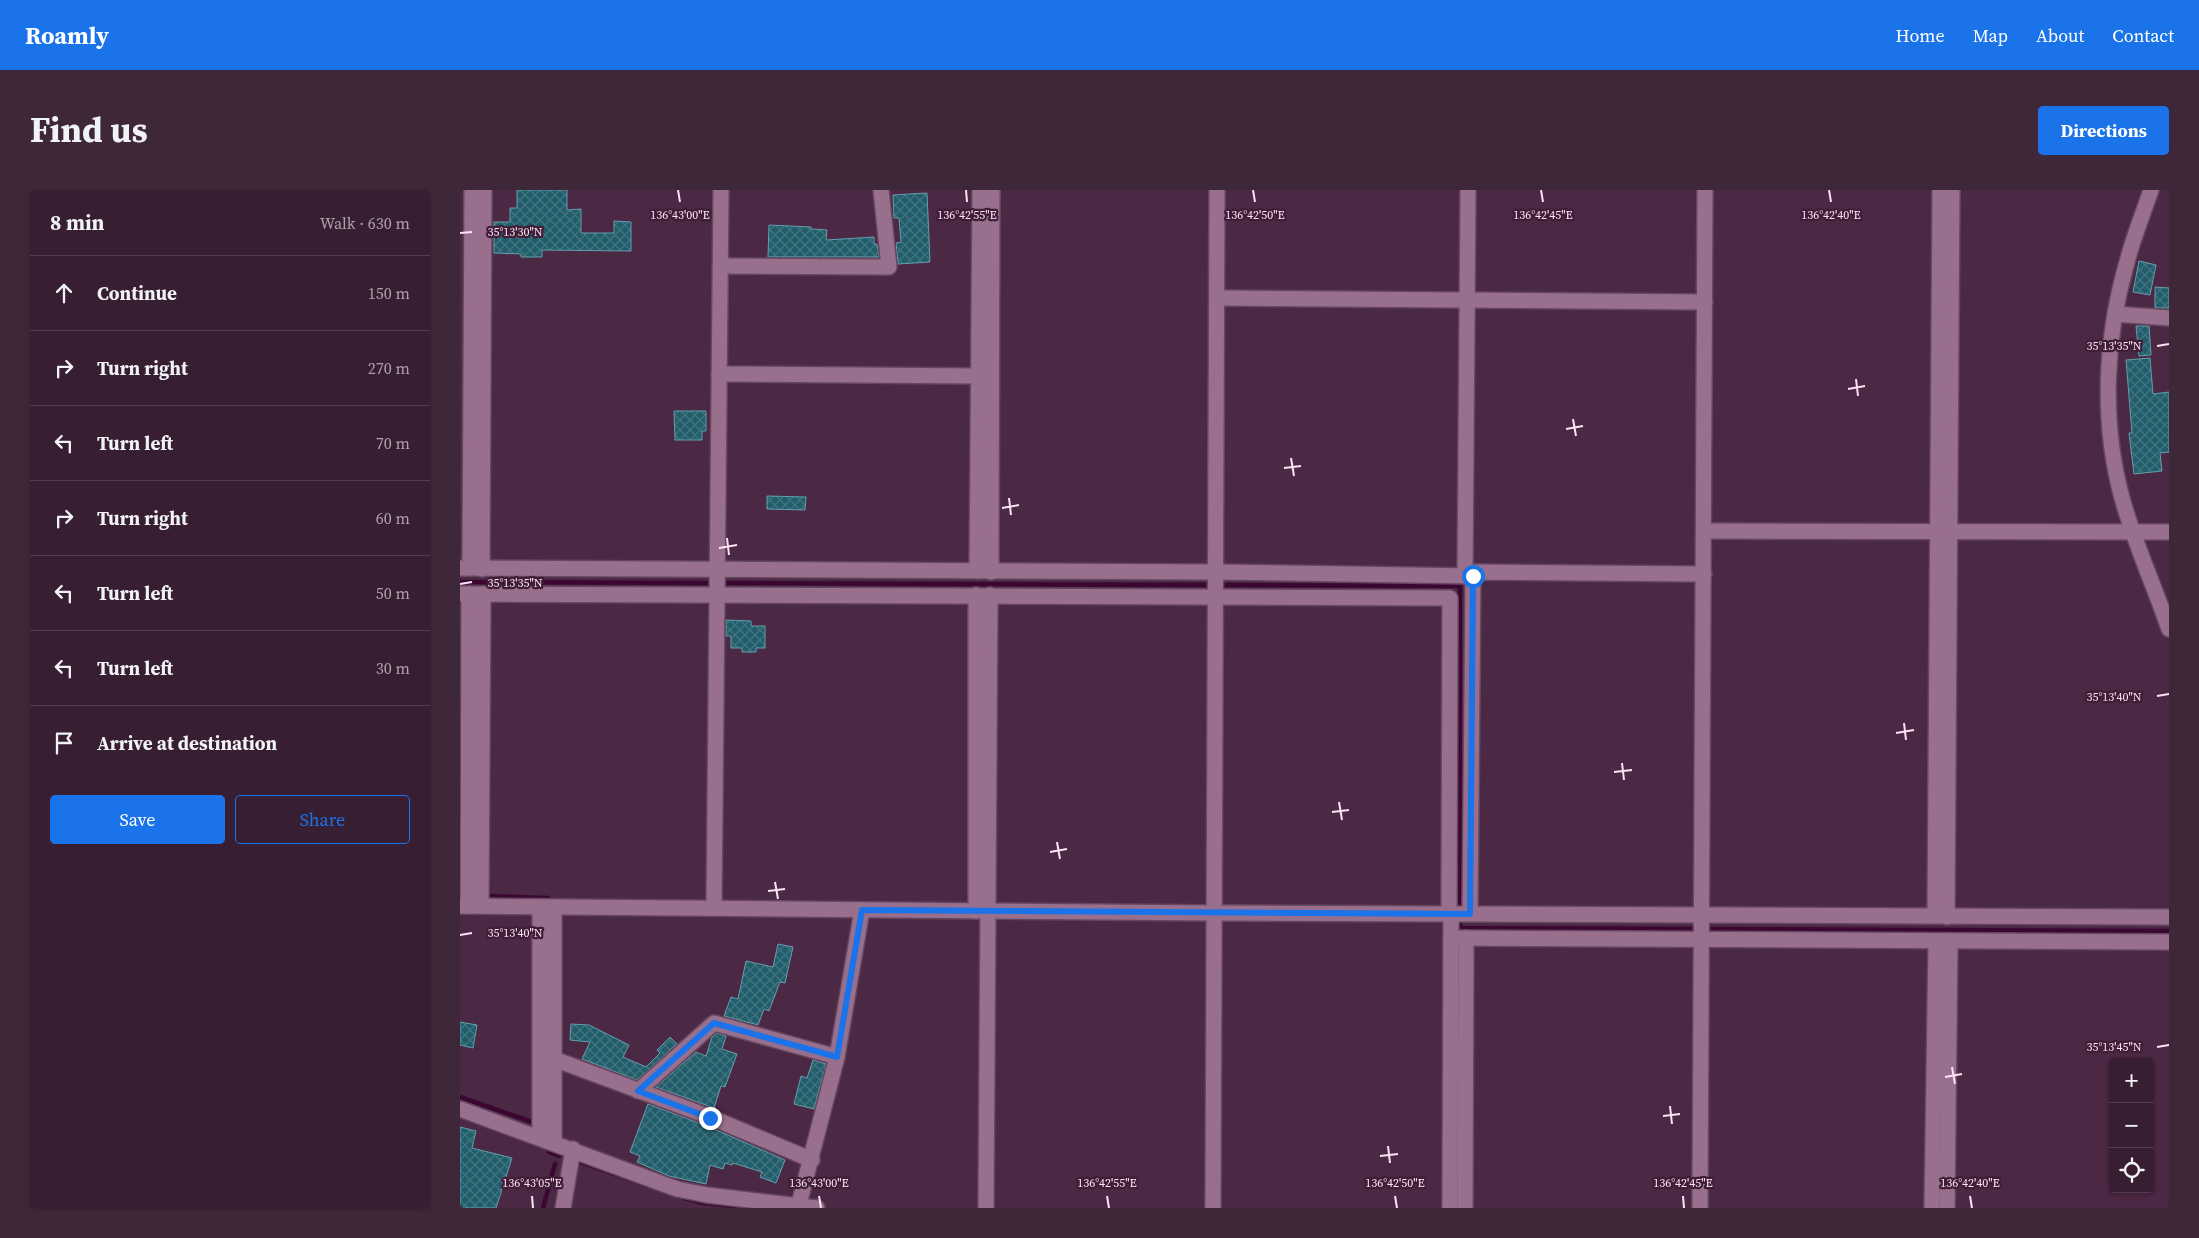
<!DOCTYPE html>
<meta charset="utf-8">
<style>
body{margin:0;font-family:"Source Serif 4",serif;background:#3f273a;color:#f1f3f6}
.controls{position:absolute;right:15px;bottom:15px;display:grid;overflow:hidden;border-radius:5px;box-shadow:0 1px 4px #0004}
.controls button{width:45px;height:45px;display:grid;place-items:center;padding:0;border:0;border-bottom:1px solid #523c4d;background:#381e32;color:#f1f3f6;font:25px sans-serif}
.stop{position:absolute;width:15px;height:15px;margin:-11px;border:4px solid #1a73e8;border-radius:50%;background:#fff}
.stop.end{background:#1a73e8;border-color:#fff;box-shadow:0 1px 5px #0008}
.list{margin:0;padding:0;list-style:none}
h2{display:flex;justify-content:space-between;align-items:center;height:65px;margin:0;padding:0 20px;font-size:21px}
h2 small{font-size:16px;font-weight:400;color:#aba2ac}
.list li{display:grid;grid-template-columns:32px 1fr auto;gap:15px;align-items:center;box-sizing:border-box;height:75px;padding:0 20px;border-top:1px solid #523c4d}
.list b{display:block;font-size:19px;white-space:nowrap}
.list em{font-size:16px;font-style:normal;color:#aba2ac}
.actions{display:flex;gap:10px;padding:15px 20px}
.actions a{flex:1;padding:11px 0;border:1px solid #1a73e8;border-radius:5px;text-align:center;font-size:18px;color:#1a73e8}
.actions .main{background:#1a73e8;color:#fff}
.icon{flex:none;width:28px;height:28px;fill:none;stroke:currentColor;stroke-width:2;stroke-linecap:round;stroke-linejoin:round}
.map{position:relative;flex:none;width:1709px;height:1018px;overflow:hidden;border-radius:5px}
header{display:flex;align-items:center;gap:30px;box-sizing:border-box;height:70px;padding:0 25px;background:#1a73e8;color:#fff}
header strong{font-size:24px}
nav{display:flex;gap:28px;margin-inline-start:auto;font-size:18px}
.intro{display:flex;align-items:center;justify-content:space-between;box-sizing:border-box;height:120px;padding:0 30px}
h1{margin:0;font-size:35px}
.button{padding:12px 22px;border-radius:5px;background:#1a73e8;color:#fff;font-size:18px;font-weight:700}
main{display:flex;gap:30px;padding:0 30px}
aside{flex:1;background:#381e32;border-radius:5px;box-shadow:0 1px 4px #0004}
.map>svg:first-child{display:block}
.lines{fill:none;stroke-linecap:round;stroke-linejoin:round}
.stream{stroke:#3b0732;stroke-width:4.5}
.building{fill:url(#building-cross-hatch);stroke:#639fae}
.minor-casing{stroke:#65465e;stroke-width:18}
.minor{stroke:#986f8d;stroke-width:15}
.route{stroke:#1a73e8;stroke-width:6}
.ticks{fill:none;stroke:#fbe4f4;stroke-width:2}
.ticks-label{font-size:12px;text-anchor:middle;fill:#fbe4f4;stroke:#401e38;stroke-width:4.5;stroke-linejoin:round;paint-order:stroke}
</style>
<header>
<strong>Roamly</strong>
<nav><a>Home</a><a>Map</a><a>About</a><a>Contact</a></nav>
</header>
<div class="intro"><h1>Find us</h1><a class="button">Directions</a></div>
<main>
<aside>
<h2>8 min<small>Walk · 630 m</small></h2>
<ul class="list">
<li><svg class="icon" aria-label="ahead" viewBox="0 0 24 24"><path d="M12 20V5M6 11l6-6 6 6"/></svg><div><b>Continue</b></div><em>150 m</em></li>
<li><svg class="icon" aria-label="right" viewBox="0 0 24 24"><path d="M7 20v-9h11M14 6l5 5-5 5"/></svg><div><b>Turn right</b></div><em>270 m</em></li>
<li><svg class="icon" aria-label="left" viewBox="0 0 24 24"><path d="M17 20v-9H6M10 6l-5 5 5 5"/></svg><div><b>Turn left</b></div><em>70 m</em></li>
<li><svg class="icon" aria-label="right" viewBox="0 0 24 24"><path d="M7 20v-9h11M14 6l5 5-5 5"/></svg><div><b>Turn right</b></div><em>60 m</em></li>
<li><svg class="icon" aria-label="left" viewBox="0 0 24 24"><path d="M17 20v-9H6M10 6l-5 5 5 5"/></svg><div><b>Turn left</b></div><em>50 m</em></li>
<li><svg class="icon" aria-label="left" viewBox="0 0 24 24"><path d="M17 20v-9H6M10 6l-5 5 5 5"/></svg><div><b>Turn left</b></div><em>30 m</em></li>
<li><svg class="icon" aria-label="arrive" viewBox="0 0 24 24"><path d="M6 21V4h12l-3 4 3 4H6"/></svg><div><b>Arrive at destination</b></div></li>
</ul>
<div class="actions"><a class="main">Save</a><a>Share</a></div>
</aside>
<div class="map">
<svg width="1709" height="1018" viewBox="0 0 1709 1018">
<defs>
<pattern id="building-cross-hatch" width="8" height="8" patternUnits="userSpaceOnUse" patternTransform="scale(1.25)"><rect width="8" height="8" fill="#215d6a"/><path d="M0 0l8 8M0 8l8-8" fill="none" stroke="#427480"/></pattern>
</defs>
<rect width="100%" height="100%" fill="#4b2843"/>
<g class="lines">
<g class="stream">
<polyline points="0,392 249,393"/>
<polyline points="264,393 749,395"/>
<polyline points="762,395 1000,396 1000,718"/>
<polyline points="28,706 88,708"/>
<polyline points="1000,732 1000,738 1709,741"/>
<polyline points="0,907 72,932"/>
<polyline points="89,962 99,966"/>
<polyline points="117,971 183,994"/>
<polyline points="224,1008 244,1013 290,1018"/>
<polyline points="83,1018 95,974"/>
</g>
</g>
<g class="building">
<polygon points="57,0 107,0 107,20 121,19 121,43 154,43 154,31 171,32 171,61 82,60 82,67 61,67 61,64 34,63 34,32 50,32 50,18 57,18"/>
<polygon points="467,3 470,72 438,74 436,53 441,52 439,28 434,28 433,5"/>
<polygon points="309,35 351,37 351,39 367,40 366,50 414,47 414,54 417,54 419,67 308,67"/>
<polygon points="1679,71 1696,75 1690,105 1673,102"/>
<polygon points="1695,97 1709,98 1709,118 1695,118"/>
<polygon points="1676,136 1689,136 1691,165 1679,166"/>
<polygon points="1690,168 1693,204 1709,202 1709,262 1700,263 1702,281 1674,284 1669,243 1672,243 1666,170"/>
<polygon points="214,221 246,221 246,241 242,241 242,250 215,250"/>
<polygon points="307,306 346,307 345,320 307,319"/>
<polygon points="266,430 291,431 291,436 305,436 305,458 296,458 296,462 282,462 282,458 271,458 271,446 266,446"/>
<polygon points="318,754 333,757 325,793 320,792 309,821 304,819 298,835 264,826 271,807 278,809 286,771 313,777"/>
<polygon points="0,832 17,835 13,858 0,855"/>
<polygon points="111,834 129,835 169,855 163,867 186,877 200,863 197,860 210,847 217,854 177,890 122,869 130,852 110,850"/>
<polygon points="256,843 266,846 262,859 277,864 265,897 261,896 254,918 196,897 236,862 246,866 252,847"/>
<polygon points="353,870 366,874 354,919 334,914 341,886 347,888"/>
<polygon points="188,914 247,936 325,970 316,993 300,987 302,982 273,973 272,975 265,973 263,979 250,975 246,994 209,986 177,972 180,966 170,962"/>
<polygon points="0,937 16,941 12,958 52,968 36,1018 0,1018"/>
</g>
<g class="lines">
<g class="minor-casing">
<g id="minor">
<path d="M1691 0C1683 24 1673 48 1667 72 1645 148 1641 231 1662 308 1674 352 1694 395 1709 439"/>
<polyline points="260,76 429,77 421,0"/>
<polyline points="757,108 1245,112"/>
<polyline points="1655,124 1709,128"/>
<polyline points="259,184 518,186"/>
<polyline points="1244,341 1709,342"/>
<polyline points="0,378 756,382 1013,386"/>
<polyline points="10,378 12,0"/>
<polyline points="22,379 24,0"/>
<polyline points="517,381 520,0"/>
<polyline points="531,382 532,0"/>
<polyline points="1005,386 1008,0"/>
<polyline points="0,404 990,408 989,724"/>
<polyline points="0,716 753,723 1709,727"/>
<polyline points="8,716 9,404"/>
<polyline points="21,716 23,404"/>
<polyline points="80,717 80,947"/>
<polyline points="254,718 261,0"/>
<polyline points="516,721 516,405"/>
<polyline points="1010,724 1013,382 1244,384"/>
<polyline points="1475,726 1480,0"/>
<polyline points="1487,727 1492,0"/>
<polyline points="991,748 1709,752"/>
<polyline points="94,869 250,927 352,970"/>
<polyline points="178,901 254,833 377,867"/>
<polyline points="0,919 217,999 247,1005 357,1018"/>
<polyline points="94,952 94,717"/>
<polyline points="103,1018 113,959"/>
<polyline points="338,1018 377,867 402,720"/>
<polyline points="526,1018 530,405"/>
<polyline points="753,1018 757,0"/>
<polyline points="990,1018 991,724"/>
<polyline points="1005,1018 1006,748"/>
<polyline points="1240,1018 1245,0"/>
<polyline points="1472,1018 1476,751"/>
<polyline points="1487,1018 1490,751"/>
</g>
</g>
<use href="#minor" class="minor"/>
</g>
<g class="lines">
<polyline class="route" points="250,928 178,901 254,833 377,867 402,720 1010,724 1013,386"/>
</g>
<path class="ticks" d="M218 0 220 12M506 0 507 12M793 0 795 12M1081 0 1083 12M1369 0 1371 12M0 43 12 42M1697 156 1709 154M1396 189 1398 206M1388 199 1405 196M1113 229 1116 246M1106 239 1123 236M831 268 834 286M824 278 841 276M549 308 551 325M542 318 559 315M267 348 269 365M259 358 277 355M0 394 12 392M1697 506 1709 504M1444 533 1446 550M1436 543 1454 540M1162 573 1164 590M1154 582 1172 580M879 612 882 630M872 622 889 620M597 652 600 669M590 662 607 659M315 692 318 709M308 701 325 699M0 745 12 743M1697 857 1709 855M1492 877 1495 894M1485 887 1502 884M1210 916 1212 934M1203 926 1220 924M928 956 930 973M920 966 938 964M72 1006 73 1018M359 1006 361 1018M647 1006 649 1018M935 1006 937 1018M1223 1006 1224 1018M1510 1006 1512 1018"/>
<g class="ticks-label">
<text x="220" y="29">136°43'00"E</text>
<text x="507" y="29">136°42'55"E</text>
<text x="795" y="29">136°42'50"E</text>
<text x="1083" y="29">136°42'45"E</text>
<text x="1371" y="29">136°42'40"E</text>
<text x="55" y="46">35°13'30"N</text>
<text x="1654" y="160">35°13'35"N</text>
<text x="55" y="397">35°13'35"N</text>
<text x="1654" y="511">35°13'40"N</text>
<text x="55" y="747">35°13'40"N</text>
<text x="1654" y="861">35°13'45"N</text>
<text x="72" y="997">136°43'05"E</text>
<text x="359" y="997">136°43'00"E</text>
<text x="647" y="997">136°42'55"E</text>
<text x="935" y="997">136°42'50"E</text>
<text x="1223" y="997">136°42'45"E</text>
<text x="1510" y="997">136°42'40"E</text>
</g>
</svg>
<div class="controls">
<button>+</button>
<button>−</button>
<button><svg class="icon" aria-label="locate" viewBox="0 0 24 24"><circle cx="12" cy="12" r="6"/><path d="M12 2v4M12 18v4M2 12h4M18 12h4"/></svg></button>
</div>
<div class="stop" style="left:1013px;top:386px"></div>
<div class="stop end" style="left:250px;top:928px"></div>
</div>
</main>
